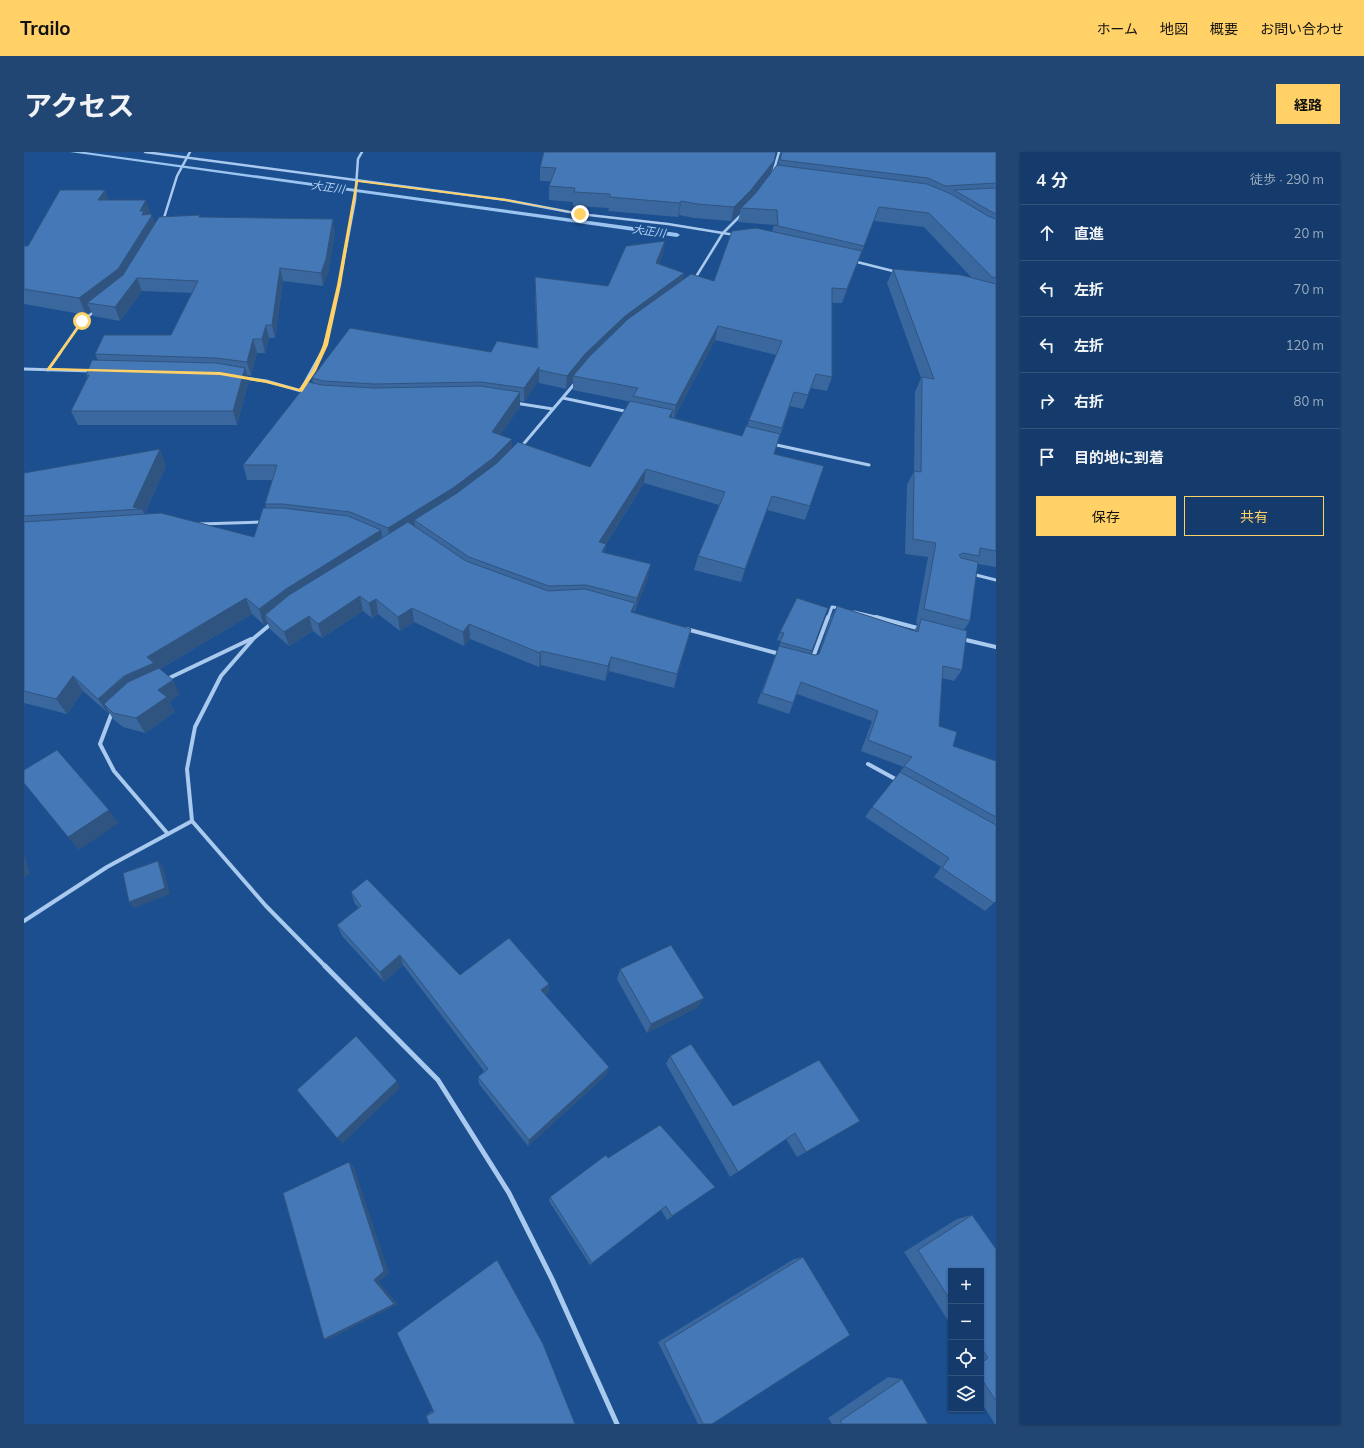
<!DOCTYPE html>
<html lang="ja">
<meta charset="utf-8">
<style>
body{margin:0;font-family:Mulish,"Noto Sans JP",sans-serif;background:#214673;color:#f1f3f6}
.controls{position:absolute;right:12px;bottom:12px;display:grid;overflow:hidden;border-radius:0px;box-shadow:0 1px 3px #0004}
.controls button{width:36px;height:36px;display:grid;place-items:center;padding:0;border:0;border-bottom:1px solid #33557e;background:#143b6b;color:#f1f3f6;font:20px sans-serif}
.stop{position:absolute;width:12px;height:12px;margin:-9px;border:3px solid #ffd166;border-radius:50%;background:#fff}
.stop.end{background:#ffd166;border-color:#fff;box-shadow:0 1px 4px #0008}
.list{margin:0;padding:0;list-style:none}
h2{display:flex;justify-content:space-between;align-items:center;height:52px;margin:0;padding:0 16px;font-size:17px}
h2 small{font-size:13px;font-weight:400;color:#9dadc1}
.list li{display:grid;grid-template-columns:26px 1fr auto;gap:12px;align-items:center;box-sizing:border-box;height:56px;padding:0 16px;border-top:1px solid #33557e}
.list b{display:block;font-size:15px;white-space:nowrap}
.list em{font-size:13px;font-style:normal;color:#9dadc1}
.actions{display:flex;gap:8px;padding:12px 16px}
.actions a{flex:1;padding:9px 0;border:1px solid #ffd166;border-radius:0px;text-align:center;font-size:14px;color:#ffd166}
.actions .main{background:#ffd166;color:#111}
.icon{flex:none;width:22px;height:22px;fill:none;stroke:currentColor;stroke-width:2;stroke-linecap:round;stroke-linejoin:round}
.map{position:relative;flex:none;width:972px;height:1272px;overflow:hidden;border-radius:0px}
header{display:flex;align-items:center;gap:24px;box-sizing:border-box;height:56px;padding:0 20px;background:#ffd166;color:#111}
header strong{font-size:19px}
nav{display:flex;gap:22px;margin-inline-start:auto;font-size:14px}
.intro{display:flex;align-items:center;justify-content:space-between;box-sizing:border-box;height:96px;padding:0 24px}
h1{margin:0;font-size:28px}
.button{padding:10px 18px;border-radius:0px;background:#ffd166;color:#111;font-size:14px;font-weight:700}
main{display:flex;gap:24px;padding:0 24px}
aside{flex:1;background:#143b6b;border-radius:0px;box-shadow:0 1px 3px #0004}
.map>svg:first-child{display:block}
.lines{fill:none;stroke-linecap:round;stroke-linejoin:round}
.stream{fill:#9cc4f0;fill-rule:evenodd}
.service-far1{stroke:#a9c9ee;stroke-width:1.5}
.service{stroke:#a9c9ee;stroke-width:2.5}
.minor-far3{stroke:#a9c9ee;stroke-width:2.5}
.minor-far2{stroke:#a9c9ee;stroke-width:3}
.minor-far1{stroke:#a9c9ee;stroke-width:4}
.minor{stroke:#a9c9ee;stroke-width:5}
.wall{fill:#3a679d;fill-rule:evenodd}
.shaded-wall{fill:#305480}
.building{fill:#4478b7;stroke:#305480}
.route{fill:#ffd166}
.labels{text-anchor:middle;dominant-baseline:central;stroke-width:3.5;stroke-linejoin:round;paint-order:stroke}
.far-water-label{font-size:11px;font-style:italic;fill:#b5d3f5;stroke:#1b4f8f}
</style>
<header>
<strong>Trailo</strong>
<nav><a>ホーム</a><a>地図</a><a>概要</a><a>お問い合わせ</a></nav>
</header>
<div class="intro"><h1>アクセス</h1><a class="button">経路</a></div>
<main>
<div class="map">
<svg width="972" height="1272" viewBox="0 0 972 1272">
<rect width="100%" height="100%" fill="#1b4f8f"/>
<g class="lines">
<polygon class="stream" points="46,0 61,0 653,81 656,83 653,85"/>
<polyline class="service-far1" points="297,202 305,176 315,133"/>
<polyline class="service" points="276,239 297,201"/>
<g class="minor-far3">
<polyline points="121,0 482,48 556,62 644,72 711,83"/>
<polyline points="749,21 755,0"/>
<polyline points="139,69 153,24 166,0"/>
<polyline points="829,109 873,120"/>
<polyline points="670,128 699,81 719,61"/>
<polyline points="315,133 331,48 334,7 338,0"/>
<polyline points="35,202 58,169 71,159"/>
</g>
<g class="minor-far2">
<polyline points="0,217 68,219"/>
<polyline points="24,218 36,201"/>
<polyline points="220,226 242,229 281,240"/>
<polyline points="539,246 605,260"/>
<polyline points="491,251 529,257"/>
<polyline points="748,292 845,313"/>
<polyline points="497,295 552,230"/>
<polyline points="176,372 239,370"/>
<polyline points="948,422 972,428"/>
<polyline points="830,460 856,466"/>
<polyline points="804,466 808,455 815,456"/>
</g>
<g class="minor-far1">
<polyline points="852,465 897,477"/>
<polyline points="248,471 230,486 197,524 171,575 163,617 168,669 242,754 302,815"/>
<polyline points="662,477 756,502"/>
<polyline points="938,487 972,495"/>
<polyline points="788,508 804,465"/>
<polyline points="141,528 227,487"/>
<polyline points="90,560 87,563 76,592 90,619 144,682"/>
<polyline points="844,612 875,629"/>
<polyline points="0,769 83,715 168,669"/>
</g>
<polyline class="minor" points="301,814 414,928 485,1041 528,1127 593,1272"/>
</g>
<g class="wall">
<path d="M752 0 747 22 754 13 757 0H972V415L954 412 946 469 940 478 938 518 930 529 918 526 915 574 929 594 972 609V749L970 751 961 759 910 725 917 715 841 665 848 655 880 615 837 599 848 569 773 542 765 562 733 551 757 489 753 488 756 480 773 446 788 499 787 502 791 503H794L807 465 813 454 890 479 894 472 892 471 904 405 881 402 883 333 890 319 891 240 897 226 863 131 869 117 948 126 900 75 850 69 818 151H808V225L803 239 787 236 779 257 766 254 750 302 786 354 781 368 743 358 717 430 670 418 674 404 695 353 620 331 582 392 581 401 624 426 611 459H610V461L663 491 650 536 585 519 581 529 517 513 515 515 446 487 440 494 390 470 376 479 354 462 348 466 339 459 298 486 289 479 265 494 246 477 243 470 240 473 228 462 136 517 156 542 145 550 151 560 121 581 99 575 89 567 85 560 84 561 59 539 43 562 0 551V321L142 314 120 363 230 385 242 356 241 352 248 328H223L219 313 289 231 288 226 467 200 513 196 511 138V125L584 134 639 102 635 112 660 121 659 127 690 129 748 79 750 73 714 70 716 60 707 69 670 66 655 63 654 65 584 59 585 56 549 54V50L525 48V34L527 29H516V15ZM691 188 752 203 725 268 723 275 718 284 650 266ZM515 228V231L542 237 549 228V238L608 250 566 315 488 296 476 283 496 255V249L500 250Z"/>
<polygon points="81,38 84,48 126,62 131,71 176,65 311,80 304,120 299,134 259,129 251,186 245,186 241,201 233,201 227,224 223,223 225,229 213,273 54,273 47,259 63,226 62,223 74,208 71,202 147,183 168,141 118,139 96,169 69,164 67,159 62,163 0,152 0,94 4,94"/>
<polygon points="327,740 436,823 525,832 524,841 521,843 585,915 582,923 504,994 455,932 454,925 460,919 379,813 360,830 318,784 313,773 335,756 331,752"/>
<polygon points="596,817 674,855 623,881 593,827"/>
<polygon points="646,904 709,954 836,969 773,1005 762,987 706,1025 642,912"/>
<polygon points="584,1006 691,1035 643,1068 637,1058 566,1113 525,1049 526,1045"/>
<polygon points="948,1063 972,1097 972,1272 971,1272 957,1250 957,1119 927,1119 927,1173 880,1100 933,1067"/>
<polygon points="779,1105 688,1272 674,1272 634,1190 770,1107"/>
<polygon points="864,1225 878,1227 904,1272 808,1272 804,1266"/>
<polygon points="410,1258 551,1272 402,1264 405,1261"/>
</g>
<g class="shaded-wall">
<polygon points="752,0 746,23 724,52 717,56 716,60 707,69 710,55"/>
<polygon points="81,38 86,53 74,48"/>
<polygon points="122,48 127,63 128,62 133,78 100,133 63,151 67,159 62,163 55,146 116,59"/>
<polygon points="657,49 655,63 654,65 656,51"/>
<polygon points="855,55 850,69 835,108 840,94"/>
<polygon points="309,67 311,80 304,120 299,134 297,121"/>
<polygon points="641,89 639,102 630,124 632,111"/>
<polygon points="838,99 833,113 818,151 823,137"/>
<polygon points="256,116 259,129 251,186 248,173"/>
<polygon points="660,121 658,134 549,224 549,228 542,237 543,224 561,202 601,164"/>
<polygon points="113,126 118,139 96,169 91,155"/>
<polygon points="242,173 245,186 241,201 238,187"/>
<polygon points="694,174 691,188 649,267 652,253"/>
<polygon points="229,187 233,201 227,224 223,210"/>
<polygon points="515,215 515,228 500,250 500,236"/>
<polygon points="221,216 225,229 213,273 209,259"/>
<polygon points="496,240 496,255 468,295 468,280"/>
<polygon points="649,258 646,273 645,265"/>
<polygon points="488,287 488,301 469,321 390,368 391,375 366,390 364,376"/>
<polygon points="136,297 142,314 120,362 118,357 109,355"/>
<polygon points="622,317 620,331 574,404 575,390"/>
<polygon points="748,344 743,358 717,430 721,417"/>
<polygon points="357,378 360,394 241,463 243,470 240,473 235,457 262,437"/>
<polygon points="582,392 580,406 578,400"/>
<polygon points="627,412 624,426 611,459 613,446"/>
<polygon points="336,444 339,459 298,486 294,472"/>
<polygon points="222,446 228,462 134,518 80,552 85,560 84,561 74,547 123,505"/>
<polygon points="352,447 354,462 348,466 345,451"/>
<polygon points="611,451 609,465 607,460"/>
<polygon points="388,456 390,470 376,479 374,465"/>
<polygon points="285,464 289,479 265,494 260,480"/>
<polygon points="445,472 446,487 440,494 439,480"/>
<polygon points="667,477 663,491 650,536 653,522"/>
<polygon points="517,499 517,513 515,515 516,501"/>
<polygon points="587,505 585,519 581,529 584,514"/>
<polygon points="49,524 59,539 43,562 32,547"/>
<polygon points="149,528 156,542 145,550 151,560 121,581 112,566 134,538"/>
<polygon points="85,658 95,671 55,698 44,685"/>
<polygon points="0,700 6,722 0,725"/>
<polygon points="134,709 139,715 146,742 110,756 105,750"/>
<polygon points="376,803 379,813 360,830 356,820"/>
<polygon points="525,832 524,841 516,847 517,838"/>
<polygon points="680,846 674,855 623,881 627,872"/>
<polygon points="585,915 582,923 504,994 505,988"/>
<polygon points="373,929 376,936 318,992 313,986"/>
<polygon points="325,1010 330,1015 365,1121 355,1130 374,1152 306,1187 300,1187 350,1128"/>
</g>
<g class="building">
<polygon points="520,0 752,0 750,9 727,38 710,55 673,52 657,49 656,51 586,45 586,42 550,40 551,36 525,34 532,16 516,15"/>
<polygon points="758,0 972,0 972,31 921,34 904,26 756,8"/>
<polygon points="753,13 903,32 927,42 964,64 972,67 972,126 968,125 905,61 855,55 840,94 750,73 754,73 753,58 717,56 731,42"/>
<polygon points="972,36 972,62 966,59 930,38"/>
<polygon points="36,38 81,38 74,48 122,48 116,59 120,59 118,63 128,62 127,65 94,117 55,146 0,137 0,94 4,94"/>
<polygon points="176,63 175,65 309,67 302,107 297,121 256,116 248,173 242,173 238,187 229,187 223,210 192,206 71,202 80,183 147,183 174,129 113,126 91,155 63,151 99,123 135,65"/>
<polygon points="732,76 838,99 823,137 808,136 808,225 792,222 784,243 770,240 758,276 725,268 758,189 694,174 652,253 609,244 614,236 549,224 565,205 604,167 667,122 690,129 708,79"/>
<polygon points="641,89 632,111 660,121 601,164 561,202 543,224 515,218 515,215 500,236 457,230 350,232 299,229 288,226 326,176 467,200 473,189 514,196 511,125 584,134 602,94"/>
<polygon points="869,117 937,123 972,132 972,399 956,396 955,404 939,401 935,403 937,406 954,410 946,469 900,457 912,391 889,387 890,319 897,320 898,225 910,227"/>
<polygon points="68,208 192,211 221,216 209,259 47,259 65,223 62,223"/>
<polygon points="284,230 298,233 350,236 456,234 496,240 468,280 488,287 469,306 429,336 364,376 326,360 259,352 241,352 253,313 219,313"/>
<polygon points="606,249 649,258 645,265 718,284 722,274 756,282 750,302 800,314 786,354 748,344 721,417 674,404 701,340 622,317 575,390 582,392 578,400 627,412 613,446 562,433 525,434 445,405 390,368 433,341 473,311 494,290 566,315"/>
<polygon points="136,297 109,355 118,357 0,364 0,321"/>
<polygon points="239,356 258,356 324,364 357,378 262,437 235,457 222,446 123,505 130,511 100,524 74,547 49,524 32,547 0,539 0,370 137,361 230,385"/>
<polygon points="384,370 442,409 524,439 561,437 611,451 607,460 667,477 653,522 587,505 584,514 517,499 516,501 445,472 439,480 388,456 374,465 352,447 345,451 336,444 294,472 285,464 260,480 241,463 265,443"/>
<polygon points="773,446 804,456 788,499 756,490 760,481 756,480"/>
<polygon points="813,454 894,480 897,467 943,479 938,518 919,514 915,574 933,580 929,594 972,609 972,665 880,614 888,605 844,588 854,559 777,530 769,551 738,541 755,494 791,503 795,502"/>
<polygon points="135,516 149,528 134,538 143,545 112,566 89,561 80,552 81,551 104,530"/>
<polygon points="33,598 85,658 44,685 0,631 0,618"/>
<polygon points="876,620 972,673 972,749 970,751 918,716 925,706 848,655"/>
<polygon points="134,709 141,736 105,750 99,721"/>
<polygon points="343,727 436,823 485,786 525,832 517,838 585,915 505,988 454,925 464,917 376,803 356,820 313,773 337,754 327,740"/>
<polygon points="647,793 680,846 627,872 596,817"/>
<polygon points="332,884 373,929 313,986 273,938"/>
<polygon points="667,892 709,954 795,908 836,969 782,1000 771,981 714,1020 646,904"/>
<polygon points="636,973 691,1035 648,1064 642,1054 568,1111 526,1045 582,1003 584,1006"/>
<polygon points="325,1010 360,1119 350,1128 370,1152 300,1187 259,1041"/>
<polygon points="948,1063 972,1097 972,1249 957,1226 957,1211 964,1206 957,1195 957,1119 927,1119 927,1149 894,1098"/>
<polygon points="779,1105 826,1183 688,1272 679,1272 640,1191"/>
<polygon points="473,1108 519,1192 551,1272 405,1272 402,1264 410,1260 373,1181"/>
<polygon points="878,1227 904,1272 818,1272 816,1269"/>
</g>
<polygon class="route" points="332,28 482,47 558,62 482,49 334,30 317,133 304,193 292,219 278,240 242,231 196,223 22,218 58,168 60,169 27,216 196,220 242,228 275,237 288,219 299,193 313,133"/>
<g class="labels">
<g class="far-water-label">
<text transform="translate(304 35) rotate(8)">大正川</text>
<text transform="translate(625 79) rotate(8)">大正川</text>
</g>
</g>
</svg>
<div class="controls">
<button>+</button>
<button>−</button>
<button><svg class="icon" aria-label="locate" viewBox="0 0 24 24"><circle cx="12" cy="12" r="6"/><path d="M12 2v4M12 18v4M2 12h4M18 12h4"/></svg></button>
<button><svg class="icon" aria-label="layers" viewBox="0 0 24 24"><path d="M12 4l9 5-9 5-9-5zM3 14l9 5 9-5"/></svg></button>
</div>
<div class="stop" style="left:58px;top:169px"></div>
<div class="stop end" style="left:556px;top:62px"></div>
</div>
<aside>
<h2>4 分<small>徒歩 · 290 m</small></h2>
<ul class="list">
<li><svg class="icon" aria-label="ahead" viewBox="0 0 24 24"><path d="M12 20V5M6 11l6-6 6 6"/></svg><div><b>直進</b></div><em>20 m</em></li>
<li><svg class="icon" aria-label="left" viewBox="0 0 24 24"><path d="M17 20v-9H6M10 6l-5 5 5 5"/></svg><div><b>左折</b></div><em>70 m</em></li>
<li><svg class="icon" aria-label="left" viewBox="0 0 24 24"><path d="M17 20v-9H6M10 6l-5 5 5 5"/></svg><div><b>左折</b></div><em>120 m</em></li>
<li><svg class="icon" aria-label="right" viewBox="0 0 24 24"><path d="M7 20v-9h11M14 6l5 5-5 5"/></svg><div><b>右折</b></div><em>80 m</em></li>
<li><svg class="icon" aria-label="arrive" viewBox="0 0 24 24"><path d="M6 21V4h12l-3 4 3 4H6"/></svg><div><b>目的地に到着</b></div></li>
</ul>
<div class="actions"><a class="main">保存</a><a>共有</a></div>
</aside>
</main>
